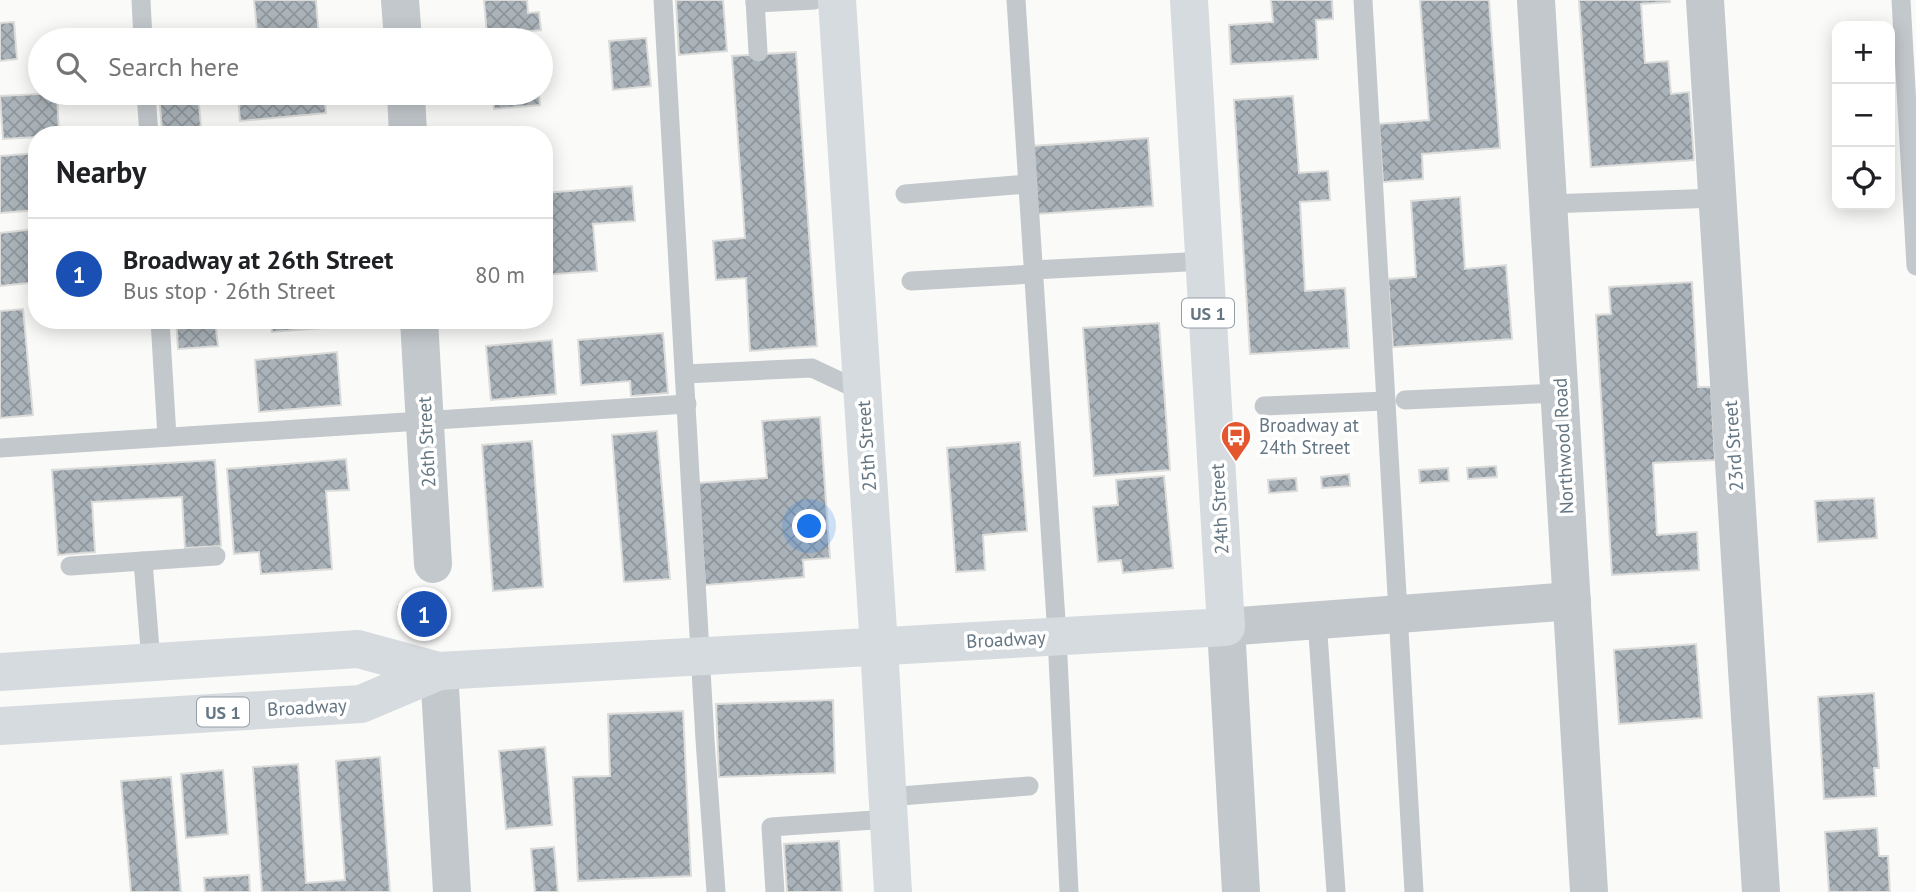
<!DOCTYPE html>
<meta charset="utf-8">
<style>
body{margin:0;font-family:"PT Sans",sans-serif;background:#f6f6f6;color:#202124}
.controls{position:absolute;right:21px;top:21px;display:grid;overflow:hidden;border-radius:14px;box-shadow:0 4px 18px #0003}
.controls button{width:63px;height:63px;display:grid;place-items:center;padding:0;border:0;border-bottom:2px solid #e0e0e0;background:#fff;color:#202124;font:35px sans-serif}
.you{position:absolute;left:810px;top:527px;width:24px;height:24px;margin:-18px;border:5px solid #fff;border-radius:50%;background:#1a73e8;box-shadow:0 0 0 10px #1a73e833}
.badge{display:grid;place-items:center;width:46px;height:46px;border-radius:50%;background:#e4572e;color:#fff;font-size:23px;font-weight:700}
.pin{position:absolute;translate:-50% -50%;border:4px solid #fff;box-shadow:0 2px 7px #0006}
.list{margin:0;padding:0;list-style:none}
h2{display:flex;justify-content:space-between;align-items:center;height:91px;margin:0;padding:0 28px;font-size:30px}
h2 small{font-size:23px;font-weight:400;color:#757577}
.list li{display:grid;grid-template-columns:46px 1fr auto;gap:21px;align-items:center;box-sizing:border-box;height:112px;padding:0 28px;border-top:2px solid #e0e0e0}
.list b{display:block;font-size:26px;white-space:nowrap}
.list p{margin:0;font-size:23px;white-space:nowrap;color:#757577}
.list em{font-size:23px;font-style:normal;color:#757577}
.icon{flex:none;width:38px;height:38px;fill:none;stroke:currentColor;stroke-width:2;stroke-linecap:round;stroke-linejoin:round}
.map{position:relative;flex:none;width:1916px;height:892px;overflow:hidden}
.search{position:absolute;background:#fff;box-shadow:0 4px 18px #0003;left:28px;top:28px;width:525px;height:77px;display:flex;align-items:center;gap:18px;box-sizing:border-box;padding:0 24px;border-radius:38px;color:#757577;font-size:26px}
.panel{position:absolute;background:#fff;box-shadow:0 4px 18px #0003;left:28px;top:126px;width:525px;height:203px;border-radius:28px}
.map>svg:first-child{display:block}
.building{fill:url(#building-cross-hatch);stroke:#dcdcda;stroke-width:2}
.lines{fill:none;stroke-linecap:round;stroke-linejoin:round}
.lane{stroke:#c3c8cc;stroke-width:19}
.street{stroke:#c3c8cc;stroke-width:38}
.secondary{stroke:#d6dbdf;stroke-width:38}
.primary{stroke:#d6dbdf;stroke-width:38}
.labels{text-anchor:middle;dominant-baseline:central;stroke-width:7;stroke-linejoin:round;paint-order:stroke}
.shield{fill:#fff;stroke:#939fa8;stroke-width:2}
.shield-label{font-size:18px;font-weight:bold;fill:#657683}
.poi-label{font-size:19px;fill:#657683;stroke:#fff;text-anchor:start}
.street-label{font-size:19px;fill:#657683;stroke:#fff}
</style>
<div class="map">
<svg width="1916" height="892" viewBox="0 0 1916 892">
<defs>
<pattern id="building-cross-hatch" width="8" height="8" patternUnits="userSpaceOnUse" patternTransform="scale(1.75)"><rect width="8" height="8" fill="#aab3b9"/><path d="M0 0l8 8M0 8l8-8" fill="none" stroke="#8e969c"/></pattern>
</defs>
<rect width="100%" height="100%" fill="#fafaf8"/>
<g class="building">
<polygon points="254,0 316,0 319,40 258,40"/>
<polygon points="484,0 527,0 528,13 539,12 541,30 487,35"/>
<polygon points="676,0 723,0 727,51 679,55"/>
<polygon points="1271,0 1332,0 1333,19 1316,20 1318,59 1231,64 1229,25 1273,22"/>
<polygon points="1420,0 1489,0 1500,148 1422,154 1423,179 1383,182 1379,124 1429,120"/>
<polygon points="1579,0 1670,0 1670,2 1641,4 1645,63 1668,61 1671,94 1689,92 1694,160 1591,167"/>
<polygon points="14,22 17,59 0,61 0,23"/>
<polygon points="646,38 651,86 613,90 609,41"/>
<polygon points="796,52 817,346 750,351 746,278 716,280 713,241 745,238 732,56"/>
<polygon points="57,93 59,135 37,135 37,137 3,139 0,96"/>
<polygon points="159,93 198,93 201,127 162,131"/>
<polygon points="238,93 324,93 326,113 240,121"/>
<polygon points="492,93 539,93 540,105 494,109"/>
<polygon points="1293,96 1299,173 1328,171 1330,200 1300,202 1305,291 1345,288 1349,348 1250,354 1234,100"/>
<polygon points="1148,138 1153,206 1037,214 1032,146"/>
<polygon points="37,153 37,210 0,213 0,156"/>
<polygon points="632,186 635,221 593,224 597,271 544,275 544,193"/>
<polygon points="1460,197 1465,269 1506,265 1512,339 1393,347 1388,279 1416,277 1411,201"/>
<polygon points="35,229 37,282 0,286 0,233"/>
<polygon points="1692,282 1698,387 1711,387 1715,460 1653,463 1657,535 1697,532 1699,570 1612,575 1596,315 1611,314 1609,287"/>
<polygon points="23,309 33,415 0,418 0,311"/>
<polygon points="176,320 215,320 218,346 178,349"/>
<polygon points="271,320 334,320 334,327 272,332"/>
<polygon points="1159,323 1170,470 1094,476 1083,328"/>
<polygon points="663,333 668,393 631,396 630,381 581,385 578,340"/>
<polygon points="552,340 556,394 491,400 486,346"/>
<polygon points="337,352 341,405 259,412 255,360"/>
<polygon points="820,417 830,558 803,560 804,577 705,585 698,483 767,478 762,421"/>
<polygon points="657,431 670,579 624,582 612,435"/>
<polygon points="532,441 543,587 493,591 482,445"/>
<polygon points="1020,442 1027,531 983,535 985,570 956,572 947,448"/>
<polygon points="346,459 349,490 326,491 332,569 261,574 259,552 234,554 227,469"/>
<polygon points="215,460 221,546 185,548 182,497 92,502 95,552 58,555 52,470"/>
<polygon points="1496,466 1497,477 1468,479 1467,468"/>
<polygon points="1448,468 1449,481 1420,483 1419,470"/>
<polygon points="1349,474 1350,486 1322,488 1321,477"/>
<polygon points="1164,476 1173,568 1123,573 1121,560 1098,562 1093,507 1118,505 1116,480"/>
<polygon points="1296,478 1297,491 1269,493 1268,480"/>
<polygon points="1874,498 1877,538 1818,542 1815,501"/>
<polygon points="418,606 418,615 398,617 398,607"/>
<polygon points="1696,644 1702,718 1619,724 1614,650"/>
<polygon points="1874,693 1879,768 1874,768 1876,796 1824,799 1818,697"/>
<polygon points="833,700 835,773 719,777 716,704"/>
<polygon points="683,711 691,876 578,881 573,777 610,776 608,714"/>
<polygon points="545,747 552,825 506,829 499,751"/>
<polygon points="380,757 390,892 262,892 253,767 298,764 306,883 345,880 336,761"/>
<polygon points="223,770 228,834 186,838 181,774"/>
<polygon points="171,777 181,892 131,892 121,781"/>
<polygon points="1877,828 1879,856 1888,856 1890,892 1829,892 1825,832"/>
<polygon points="839,841 842,892 787,892 784,844"/>
<polygon points="554,847 558,892 535,892 531,849"/>
<polygon points="249,875 250,892 205,892 204,878"/>
</g>
<g class="lines">
<g class="lane">
<polyline points="141,0 143,40"/>
<polyline points="663,0 705,740 716,892"/>
<polyline points="755,0 758,52"/>
<polyline points="1016,0 1057,636 1069,892"/>
<polyline points="1363,0 1414,892"/>
<polyline points="1901,0 1916,266"/>
<polyline points="755,3 815,0"/>
<polyline points="146,93 149,135"/>
<polyline points="905,194 1028,184"/>
<polyline points="1548,204 1717,198"/>
<polyline points="1033,270 1205,261"/>
<polyline points="911,281 1034,274"/>
<polyline points="160,320 167,437"/>
<polyline points="685,374 812,368 863,392"/>
<polyline points="1405,400 1559,393"/>
<polyline points="1264,406 1386,401"/>
<polyline points="0,448 687,404"/>
<polyline points="143,561 151,662"/>
<polyline points="70,566 216,556"/>
<polyline points="1317,620 1336,892"/>
<polyline points="887,797 1029,786"/>
<polyline points="775,892 771,827 889,819"/>
</g>
<g class="street">
<polyline points="400,0 403,40"/>
<polyline points="1536,0 1589,892"/>
<polyline points="1705,0 1761,892"/>
<polyline points="406,93 408,135"/>
<polyline points="419,320 433,564"/>
<polyline points="439,671 452,892"/>
<polyline points="1241,892 1226,627 1572,601"/>
</g>
<polyline class="secondary" points="879,646 893,892"/>
<g class="primary">
<polyline points="837,0 879,646"/>
<polyline points="0,672 358,649 439,671 1226,627 1189,0"/>
<polyline points="0,726 361,704 439,671"/>
</g>
</g>
<defs>
<g id="bus-pin" transform="scale(1.575)"><path d="M0 17L-7.5 6A9.5 9.5 0 1 1 7.5 6Z" fill="#e4572e" stroke="#fff"/><path d="M-5-6H5V4H4V6H2V4H-2V6H-4V4H-5ZM-3.5-4V0h7V-4ZM-3.5 1.2v1.5H-2V1.2ZM2 1.2v1.5H3.5V1.2Z" fill="#fff"/></g>
</defs>
<g fill-rule="evenodd">
<use href="#bus-pin" x="1236" y="436"/>
</g>
<g class="labels">
<g class="shield">
<rect x="1182" y="298.5" width="52" height="29" rx="5"/>
<rect x="197" y="697.5" width="52" height="29" rx="5"/>
</g>
<g class="shield-label">
<text x="1208" y="313">US 1</text>
<text x="223" y="712">US 1</text>
</g>
<g class="poi-label">
<text x="1259" y="425">Broadway at<tspan x="1259" dy="22">24th Street</tspan></text>
</g>
<g class="street-label">
<text transform="translate(426 442) rotate(-93)">26th Street</text>
<text transform="translate(866 446) rotate(-94)">25th Street</text>
<text transform="translate(1563 446) rotate(-93)">Northwood Road</text>
<text transform="translate(1733 446) rotate(-94)">23rd Street</text>
<text transform="translate(1219 509) rotate(-93)">24th Street</text>
<text transform="translate(1006 639) rotate(-3)">Broadway</text>
<text transform="translate(307 707) rotate(-3)">Broadway</text>
</g>
</g>
</svg>
<div class="controls">
<button>+</button>
<button>−</button>
<button><svg class="icon" aria-label="locate" viewBox="0 0 24 24"><circle cx="12" cy="12" r="6"/><path d="M12 2v4M12 18v4M2 12h4M18 12h4"/></svg></button>
</div>
<div class="you"></div>
<div class="pin badge" style="left:424px;top:614px;background:#1a4fb4">1</div>
<div class="search"><svg class="icon" aria-label="search" viewBox="0 0 24 24"><circle cx="10" cy="10" r="6"/><path d="M15 15l6 6"/></svg>Search here</div>
<section class="panel">
<h2>Nearby<small></small></h2>
<ul class="list">
<li><span class="badge" style="background:#1a4fb4">1</span><div><b>Broadway at 26th Street</b><p>Bus stop · 26th Street</p></div><em>80 m</em></li>
</ul>
</section>
</div>
